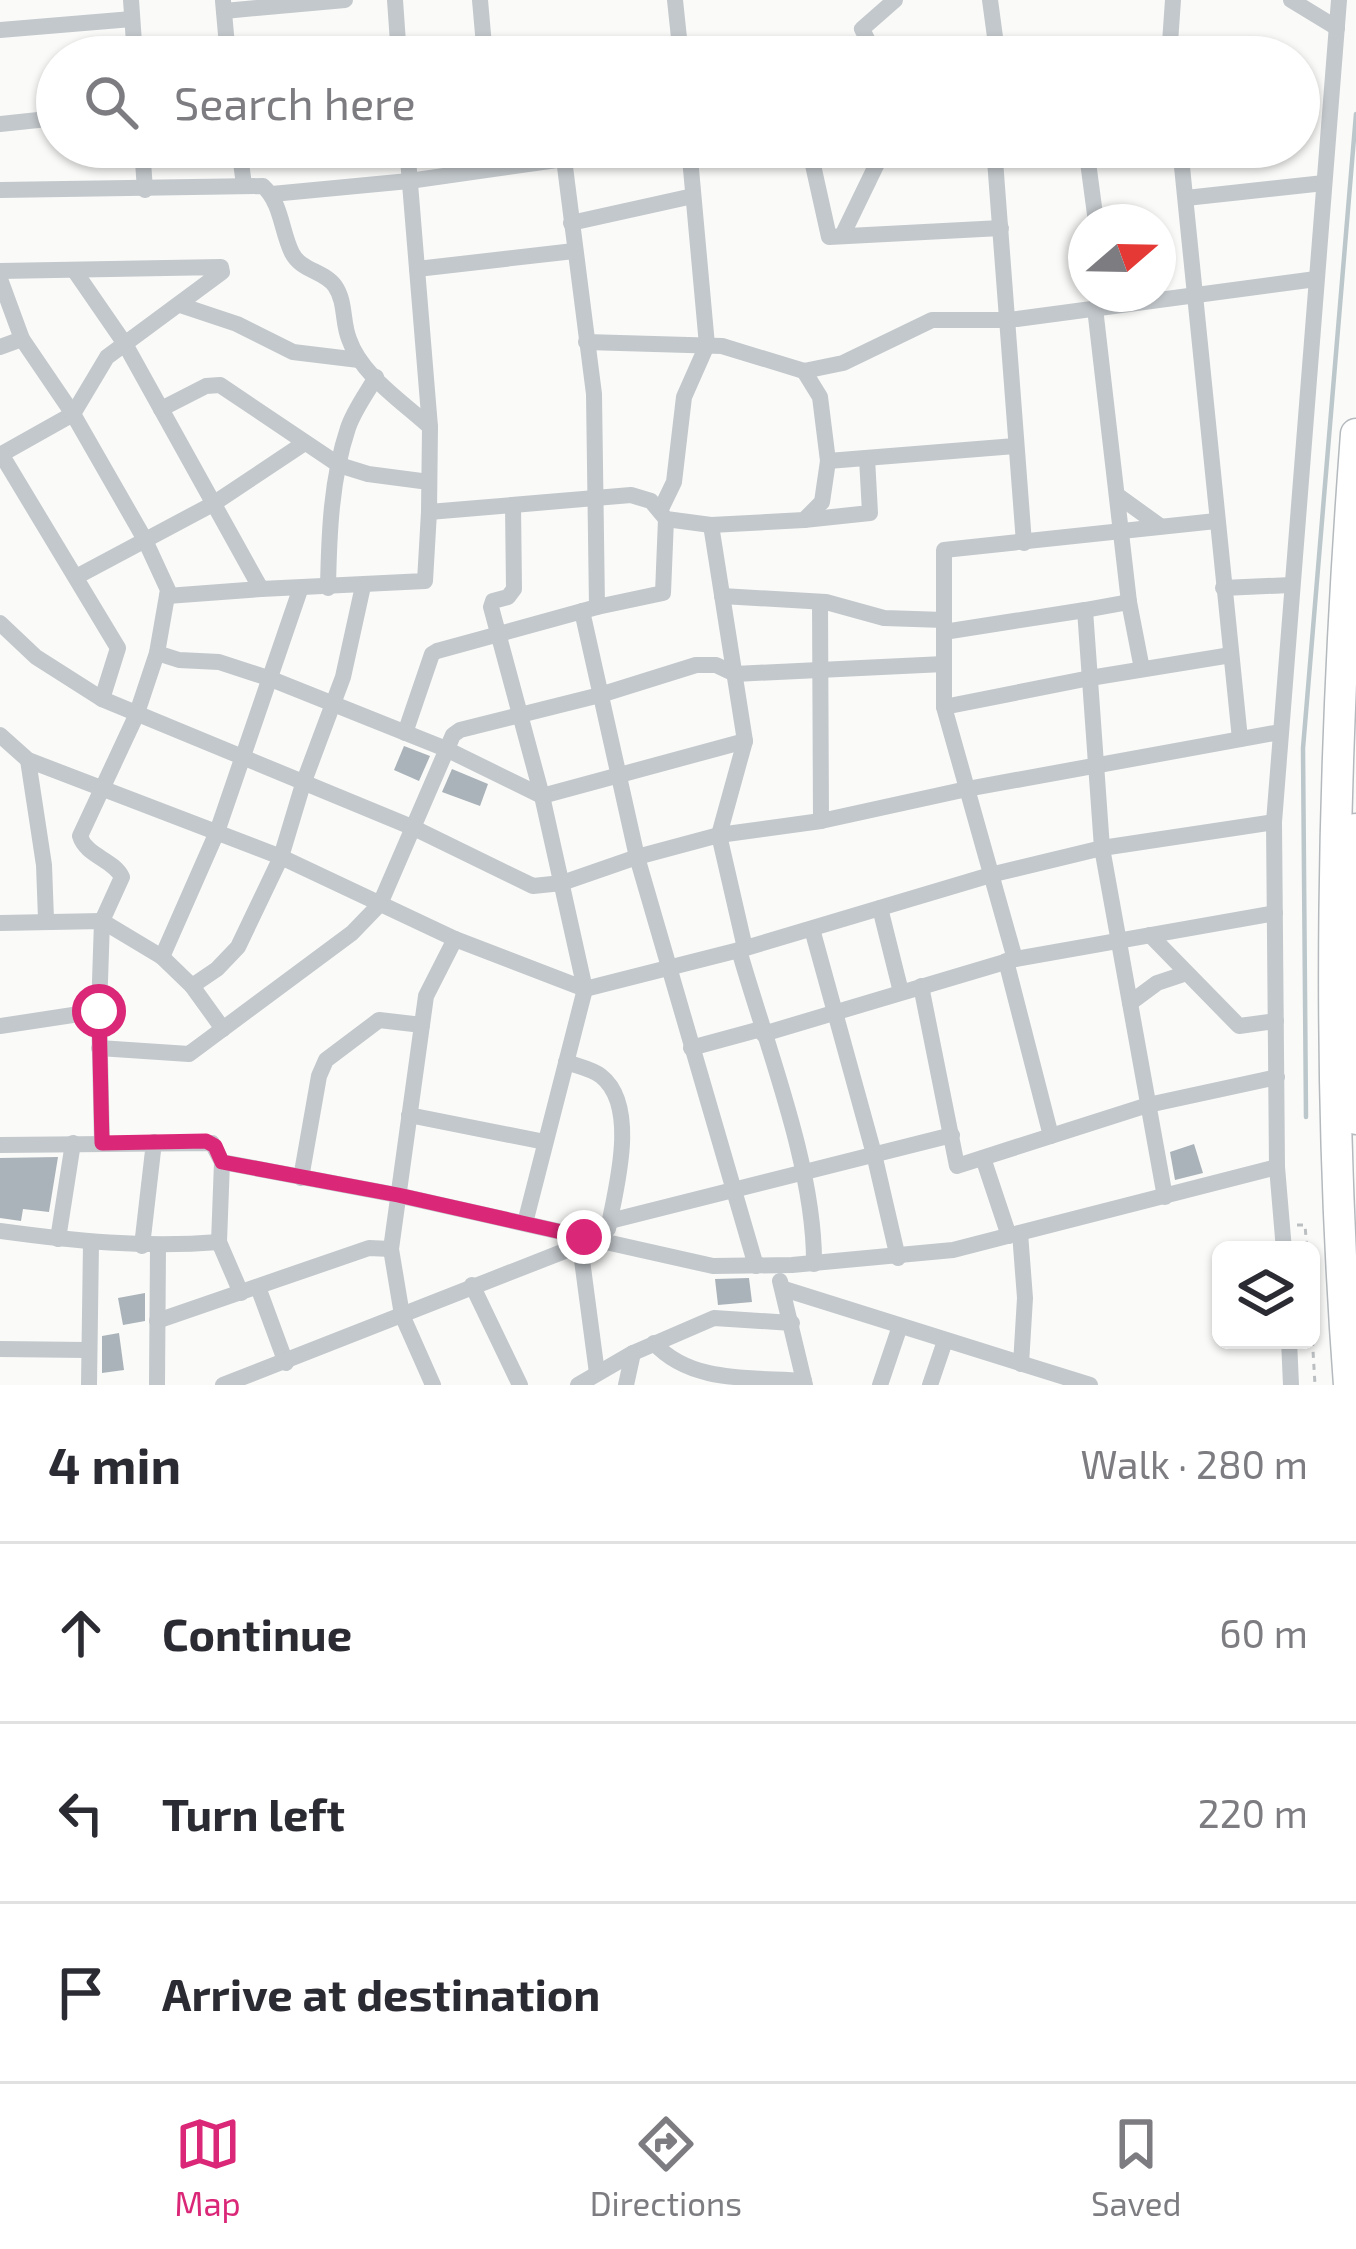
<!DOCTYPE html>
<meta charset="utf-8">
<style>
body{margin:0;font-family:"Exo 2",sans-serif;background:#f7f7f7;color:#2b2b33}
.controls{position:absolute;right:36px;bottom:36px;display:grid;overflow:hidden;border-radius:18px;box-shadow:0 3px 9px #0004}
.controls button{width:108px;height:108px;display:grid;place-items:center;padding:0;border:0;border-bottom:3px solid #e1e1e2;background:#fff;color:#2b2b33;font:60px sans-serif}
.compass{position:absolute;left:1068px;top:204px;width:108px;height:108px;border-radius:50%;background:#fff;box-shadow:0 3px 9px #0004;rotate:70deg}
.stop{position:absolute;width:36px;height:36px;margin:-27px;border:9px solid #db2777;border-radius:50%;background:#fff}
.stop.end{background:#db2777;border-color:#fff;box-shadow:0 3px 12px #0008}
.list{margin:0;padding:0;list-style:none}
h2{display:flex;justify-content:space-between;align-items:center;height:156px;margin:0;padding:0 48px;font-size:51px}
h2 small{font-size:39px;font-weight:400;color:#7c7c81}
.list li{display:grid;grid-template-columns:78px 1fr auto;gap:36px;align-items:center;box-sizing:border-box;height:180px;padding:0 48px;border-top:3px solid #e1e1e2}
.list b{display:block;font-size:45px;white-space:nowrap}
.list em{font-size:39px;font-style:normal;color:#7c7c81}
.icon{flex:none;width:66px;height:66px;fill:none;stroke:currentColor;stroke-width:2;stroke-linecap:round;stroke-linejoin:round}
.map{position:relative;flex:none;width:1356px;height:1385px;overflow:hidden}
.search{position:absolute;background:#fff;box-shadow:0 3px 9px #0004;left:36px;right:36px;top:36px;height:132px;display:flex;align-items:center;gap:30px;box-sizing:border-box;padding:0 42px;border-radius:66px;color:#7c7c81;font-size:45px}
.sheet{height:696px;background:#fff}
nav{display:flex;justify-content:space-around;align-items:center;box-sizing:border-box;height:168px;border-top:3px solid #e1e1e2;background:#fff;font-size:33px;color:#7c7c81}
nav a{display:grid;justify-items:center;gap:6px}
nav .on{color:#db2777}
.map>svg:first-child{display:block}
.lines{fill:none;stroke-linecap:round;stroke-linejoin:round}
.stream{stroke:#bbc7cb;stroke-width:4.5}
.building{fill:#aab3b9}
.motorway-casing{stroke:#b4b9bd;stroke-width:33}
.path{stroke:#bbbfc2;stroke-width:3;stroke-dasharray:6 6;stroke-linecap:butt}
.minor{stroke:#c3c8cc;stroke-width:16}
.motorway{stroke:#fff;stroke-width:30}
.route{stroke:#db2777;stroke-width:15}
</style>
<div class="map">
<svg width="1356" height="1385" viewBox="0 0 1356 1385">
<rect width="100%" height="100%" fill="#fafaf8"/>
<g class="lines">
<polyline class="stream" points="1306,1117 1303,748 1356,114"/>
</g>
<g class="building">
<polygon points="404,746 430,756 419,781 394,770"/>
<polygon points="452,769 488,784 480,806 442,792"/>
<polygon points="1194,1144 1203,1173 1175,1180 1170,1152"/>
<polygon points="58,1157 49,1212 23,1209 21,1221 0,1218 0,1158"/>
<polygon points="749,1278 752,1302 718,1305 715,1279"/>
<polygon points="145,1293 145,1321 123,1325 118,1298"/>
<polygon points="119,1333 124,1370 102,1373 102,1336"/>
</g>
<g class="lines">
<g class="motorway-casing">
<g id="motorway">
<polyline points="1356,829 1356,1119"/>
<path d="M1349 1385C1325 1067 1332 751 1356 434"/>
</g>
</g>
<g class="path">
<polyline points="1297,1225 1305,1225 1307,1250"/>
<polyline points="1311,1316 1315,1385"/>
</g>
<g class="minor">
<polyline points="131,0 135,57"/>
<polyline points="395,0 399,57"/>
<polyline points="480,0 485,57"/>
<polyline points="675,0 681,57"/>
<polyline points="990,0 995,37 992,57"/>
<polyline points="1291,0 1337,28"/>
<polyline points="223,1 228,57"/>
<polyline points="224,11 345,0"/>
<polyline points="0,30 132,19"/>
<polyline points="876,57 862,29 895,0"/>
<polyline points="1169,57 1173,0"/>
<polyline points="0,124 57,118"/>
<polyline points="142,147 145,190"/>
<polyline points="239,147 244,185"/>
<polyline points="407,147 430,427 429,512 631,495 651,501 666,519 711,525 804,520 822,502 828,461 1015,446"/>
<polyline points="809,147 829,237 1001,228"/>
<polyline points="994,147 1024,543"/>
<polyline points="1086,147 1096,222"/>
<polyline points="1180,147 1240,739"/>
<path d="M0 190 263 186C282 204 281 231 292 253 301 271 325 271 335 286 346 302 342 322 349 339 361 375 403 402 430 427"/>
<polyline points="272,194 409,181 564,159 594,394 597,607"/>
<polyline points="1186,198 1324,183"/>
<polyline points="571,223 693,196"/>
<polyline points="842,236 885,147"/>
<polyline points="417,269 574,251"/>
<polyline points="74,270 125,344 261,589 425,581 429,512"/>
<polyline points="0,271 221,267 222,272 107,357 73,414 0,455"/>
<polyline points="0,279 22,339"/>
<polyline points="180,305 237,324 293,352 359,360"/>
<polyline points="1095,308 1129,602"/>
<polyline points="586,342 722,346 804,371 843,363 932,320 1009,320 1316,279"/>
<path d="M0 347 22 339 73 414 144 538 168 590 157 653 136 716 80 836C86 856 113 859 122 877L102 921 99 1011 102 1143"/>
<polyline points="804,371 820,397 828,461"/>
<polyline points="161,409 206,386 220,385 339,465 368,474 429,482"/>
<polyline points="1,454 118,648 102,699"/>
<polyline points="1117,495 1160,526"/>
<polyline points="513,505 514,589 508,597 493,601 491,607 542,796 585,989 525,1223"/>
<polyline points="660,511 674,482 684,397 707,345 689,147"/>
<polyline points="804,520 870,513 867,458"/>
<polyline points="711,525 745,741 719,835 745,948"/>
<polyline points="76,577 213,504 303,444"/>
<path d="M328 588C329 534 331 479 348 428 354 410 367 393 376 377"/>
<polyline points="1223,588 1291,585"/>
<polyline points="167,596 261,589"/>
<polyline points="722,596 826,602 884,618 944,620"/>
<polyline points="820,602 821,821"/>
<polyline points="582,611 637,857 756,1266"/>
<polyline points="0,623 36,657 102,699 414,828 533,886 562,883 637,857 719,835 821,821 967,789 1280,732"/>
<polyline points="944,632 1085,610"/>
<polyline points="157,653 179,660 219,662 271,679 446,749 542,796 745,741"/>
<polyline points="1142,669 1129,602 1085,610 1102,848 1165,1197"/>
<polyline points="944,707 1090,678 1231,655"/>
<polyline points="405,733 432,654 437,651 597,607 663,593 666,519"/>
<polyline points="0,735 28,760 281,857 455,939 585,989 739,950 994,874 1102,848 1274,822"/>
<polyline points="28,760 44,865 46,919"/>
<polyline points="880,908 901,992"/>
<polyline points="0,923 102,921 162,957 192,986 217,969 238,947 281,857 303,784 343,677 363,586"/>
<polyline points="812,929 874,1154 898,1258"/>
<polyline points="1150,935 1239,1026 1276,1021"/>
<path d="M739 950C766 1045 815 1167 814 1264"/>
<polyline points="162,957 217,832 300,590"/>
<polyline points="1015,959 944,707 944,550 1216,521"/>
<polyline points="1006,961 1051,1136"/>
<polyline points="192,986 223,1029"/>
<polyline points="921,986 957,1166 1148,1105 1277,1077"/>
<polyline points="1130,1003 1157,983 1184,974"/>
<polyline points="0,1026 99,1011"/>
<polyline points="763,1034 1015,959 1275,913"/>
<polyline points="99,1048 189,1054 352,933 380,904 453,735 460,730 600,695 696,665 716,665 735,674 944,664"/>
<polyline points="691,1048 761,1029"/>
<path d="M566 1062C577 1066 592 1069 601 1076 639 1106 616 1188 608 1229"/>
<polyline points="409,1115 545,1142"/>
<polyline points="0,1145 212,1143 222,1162 219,1242 241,1293"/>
<polyline points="983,1158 1009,1236"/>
<polyline points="222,1162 397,1195 713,1266 792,1265 953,1250 1277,1167"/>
<polyline points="301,1178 319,1076 326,1060 379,1020 422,1025"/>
<polyline points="610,1221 952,1135"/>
<path d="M0 1231C74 1241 144 1248 219 1242"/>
<polyline points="1020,1233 1025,1298 1021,1364"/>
<polyline points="584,1238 580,1245 597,1373"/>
<polyline points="58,1239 73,1143"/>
<polyline points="142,1246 154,1142"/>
<polyline points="1284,1250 1277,1167 1274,822 1339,0"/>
<polyline points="780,1281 805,1385"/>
<polyline points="472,1285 520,1385"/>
<polyline points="258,1287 286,1363"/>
<polyline points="784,1289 1090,1385"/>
<polyline points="157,1321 369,1248 391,1249"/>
<polyline points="1289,1340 1291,1385"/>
<path d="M654 1343C691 1384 753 1377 804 1381"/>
<polyline points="0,1349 87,1350"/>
<polyline points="89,1385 91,1243"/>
<polyline points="157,1385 158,1247"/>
<polyline points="223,1385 580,1245"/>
<polyline points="433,1385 402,1315 391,1249 426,996 455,939"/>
<polyline points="578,1385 633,1353 714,1318 792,1323"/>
<polyline points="626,1385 633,1353"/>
<polyline points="880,1385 900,1326"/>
<polyline points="930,1385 945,1341"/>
</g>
<use href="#motorway" class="motorway"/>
</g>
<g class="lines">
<polyline class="route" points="99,1011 102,1143 206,1141 215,1146 222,1162 398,1195 584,1237"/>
</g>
</svg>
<div class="controls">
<button><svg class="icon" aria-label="layers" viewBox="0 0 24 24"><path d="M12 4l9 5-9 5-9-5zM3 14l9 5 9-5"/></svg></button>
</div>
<svg class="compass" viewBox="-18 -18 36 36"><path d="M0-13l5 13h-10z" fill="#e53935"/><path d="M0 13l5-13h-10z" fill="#7c7c81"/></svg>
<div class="stop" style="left:99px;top:1011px"></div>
<div class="stop end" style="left:584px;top:1237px"></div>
<div class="search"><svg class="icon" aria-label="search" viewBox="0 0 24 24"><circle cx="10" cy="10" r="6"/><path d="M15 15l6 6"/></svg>Search here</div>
</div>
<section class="sheet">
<h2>4 min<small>Walk · 280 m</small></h2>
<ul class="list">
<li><svg class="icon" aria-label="ahead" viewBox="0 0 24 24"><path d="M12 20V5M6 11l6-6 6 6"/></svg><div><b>Continue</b></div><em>60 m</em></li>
<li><svg class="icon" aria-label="left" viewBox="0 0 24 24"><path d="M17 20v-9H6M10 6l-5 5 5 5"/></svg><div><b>Turn left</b></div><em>220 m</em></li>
<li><svg class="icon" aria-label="arrive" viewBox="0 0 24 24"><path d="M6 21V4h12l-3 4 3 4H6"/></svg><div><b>Arrive at destination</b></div></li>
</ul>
</section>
<nav>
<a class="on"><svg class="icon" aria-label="map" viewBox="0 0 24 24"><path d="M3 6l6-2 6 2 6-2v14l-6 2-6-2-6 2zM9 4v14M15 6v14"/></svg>Map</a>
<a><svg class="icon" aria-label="directions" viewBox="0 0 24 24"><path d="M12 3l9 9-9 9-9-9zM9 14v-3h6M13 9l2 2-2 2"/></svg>Directions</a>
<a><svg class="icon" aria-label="saved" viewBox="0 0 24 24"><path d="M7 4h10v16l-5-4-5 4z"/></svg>Saved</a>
</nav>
